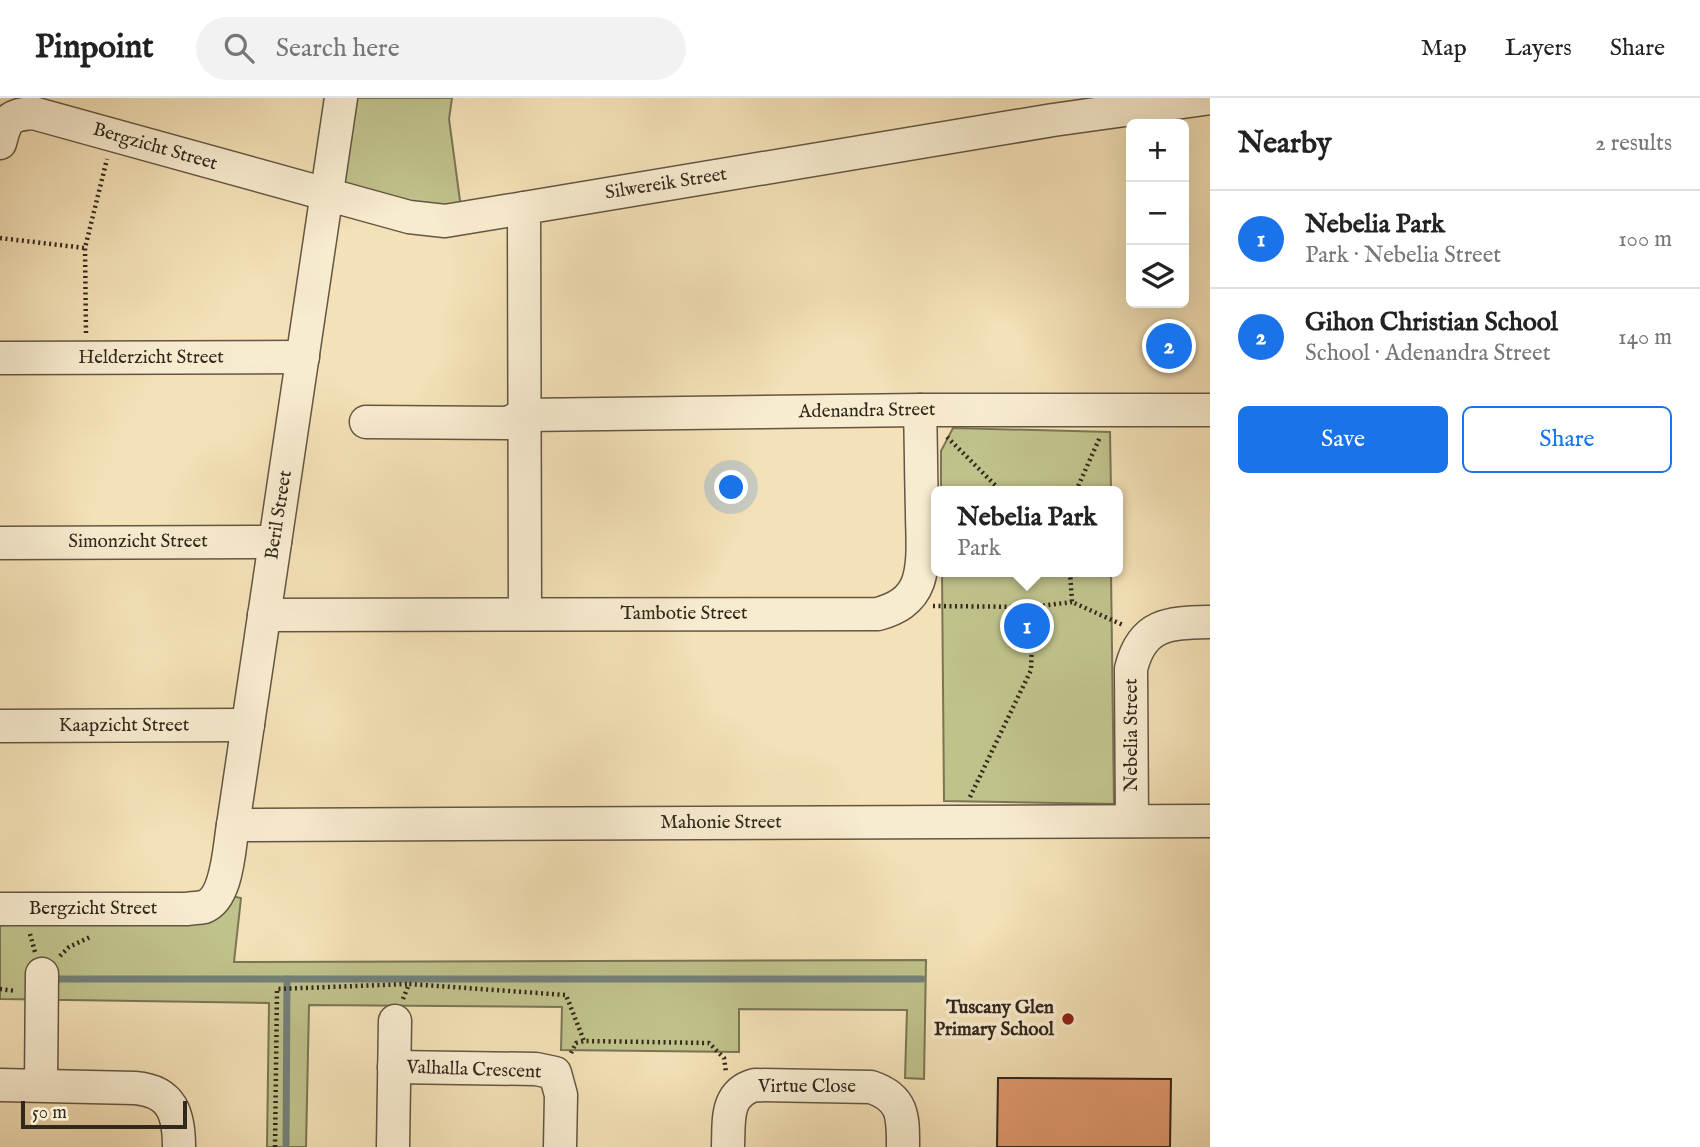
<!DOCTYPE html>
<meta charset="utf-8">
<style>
body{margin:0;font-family:"IM FELL English",serif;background:#f2f2f2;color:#222}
.controls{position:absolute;right:21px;top:21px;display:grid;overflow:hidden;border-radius:10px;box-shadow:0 7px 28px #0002}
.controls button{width:63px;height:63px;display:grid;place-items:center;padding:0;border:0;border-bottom:2px solid #e0e0e0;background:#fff;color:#222;font:35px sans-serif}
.scale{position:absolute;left:21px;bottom:18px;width:166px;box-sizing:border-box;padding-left:7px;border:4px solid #33281c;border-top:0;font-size:19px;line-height:24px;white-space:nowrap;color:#33281c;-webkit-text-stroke:5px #f8ecd0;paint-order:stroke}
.you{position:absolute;left:732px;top:390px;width:24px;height:24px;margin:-18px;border:5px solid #fff;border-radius:50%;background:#1a73e8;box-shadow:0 0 0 10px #1a73e833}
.badge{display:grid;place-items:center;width:46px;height:46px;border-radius:50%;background:#1a73e8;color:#fff;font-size:23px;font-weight:700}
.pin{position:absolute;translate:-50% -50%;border:4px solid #fff;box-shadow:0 2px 7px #0006}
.popup{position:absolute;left:931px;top:388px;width:192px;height:91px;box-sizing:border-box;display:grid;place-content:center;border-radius:10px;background:#fff;filter:drop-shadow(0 2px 5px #0005);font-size:23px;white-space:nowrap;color:#767676}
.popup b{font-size:26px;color:#222}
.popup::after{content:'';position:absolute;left:50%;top:100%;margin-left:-14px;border:14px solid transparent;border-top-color:#fff}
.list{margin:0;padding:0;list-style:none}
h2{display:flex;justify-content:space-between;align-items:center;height:91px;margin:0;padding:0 28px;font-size:30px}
h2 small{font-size:23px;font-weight:400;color:#767676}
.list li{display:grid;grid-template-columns:46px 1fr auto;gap:21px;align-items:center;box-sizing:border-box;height:98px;padding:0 28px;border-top:2px solid #e0e0e0}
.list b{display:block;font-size:26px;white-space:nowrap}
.list p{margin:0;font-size:23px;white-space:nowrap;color:#767676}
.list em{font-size:23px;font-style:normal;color:#767676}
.actions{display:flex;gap:14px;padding:21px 28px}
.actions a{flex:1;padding:16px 0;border:2px solid #1a73e8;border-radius:10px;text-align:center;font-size:24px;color:#1a73e8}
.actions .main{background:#1a73e8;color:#fff}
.icon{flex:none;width:38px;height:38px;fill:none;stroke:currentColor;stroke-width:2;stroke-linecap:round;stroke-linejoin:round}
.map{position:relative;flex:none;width:1210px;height:1049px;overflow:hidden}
header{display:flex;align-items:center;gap:42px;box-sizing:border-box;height:98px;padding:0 35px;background:#fff;border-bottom:2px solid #e0e0e0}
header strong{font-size:33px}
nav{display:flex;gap:38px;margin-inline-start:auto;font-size:24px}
.search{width:490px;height:63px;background:#f2f2f2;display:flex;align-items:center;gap:18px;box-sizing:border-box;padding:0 24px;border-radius:38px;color:#767676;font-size:26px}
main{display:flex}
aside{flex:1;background:#fff}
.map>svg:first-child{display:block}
.green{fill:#c0c28b;stroke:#7a7554;stroke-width:2}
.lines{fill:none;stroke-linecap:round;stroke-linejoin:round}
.stream{stroke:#738178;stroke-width:7}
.building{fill:#e19a6f;stroke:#33281c;stroke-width:2}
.minor-casing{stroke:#635643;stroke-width:35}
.path{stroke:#33281c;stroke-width:4.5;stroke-dasharray:2 3.5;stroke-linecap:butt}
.minor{stroke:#f8ecd0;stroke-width:32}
.poi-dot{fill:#8f2418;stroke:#f8ecd0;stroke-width:2.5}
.labels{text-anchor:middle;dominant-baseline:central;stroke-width:7;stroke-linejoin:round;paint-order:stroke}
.street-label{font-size:19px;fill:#33281c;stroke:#f8ecd0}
.poi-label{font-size:19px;font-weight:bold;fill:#33281c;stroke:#f8ecd0;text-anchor:end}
</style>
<header>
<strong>Pinpoint</strong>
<div class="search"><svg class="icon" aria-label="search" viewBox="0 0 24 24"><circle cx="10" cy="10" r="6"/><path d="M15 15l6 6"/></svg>Search here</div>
<nav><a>Map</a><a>Layers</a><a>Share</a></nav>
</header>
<main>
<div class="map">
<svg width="1210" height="1049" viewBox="0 0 1210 1049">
<rect width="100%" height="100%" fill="#f4e1b7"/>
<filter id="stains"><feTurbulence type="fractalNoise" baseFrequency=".00286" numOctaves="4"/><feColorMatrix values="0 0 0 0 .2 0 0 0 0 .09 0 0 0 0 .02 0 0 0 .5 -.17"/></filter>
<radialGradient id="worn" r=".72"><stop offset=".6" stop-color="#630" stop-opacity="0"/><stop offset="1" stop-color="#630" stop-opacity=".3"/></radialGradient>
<g class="green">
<polygon points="350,0 452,0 449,21 461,110 426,115 342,85"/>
<polygon points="953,330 1110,334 1111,393 941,393 941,353"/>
<polygon points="942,474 1111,474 1114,706 944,703"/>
<polygon points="231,798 241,800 234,864 926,862 924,981 905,980 907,912 739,911 739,954 561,952 562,909 309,907 306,1049 267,1049 269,905 0,901 0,821"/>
</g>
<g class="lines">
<g class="stream">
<polyline points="59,881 922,881"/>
<polyline points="286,1049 287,881"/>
</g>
</g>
<polygon class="building" points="998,980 1171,981 1170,1049 997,1049"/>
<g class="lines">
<g class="minor-casing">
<g id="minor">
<path d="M0 45C6 22 8 17 33 15L409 119 445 123 524 110"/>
<polyline points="0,260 303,259"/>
<polyline points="366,324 508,325 524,317 920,312 1210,312"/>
<polyline points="0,445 275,444"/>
<polyline points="525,516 524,110 1053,22 1210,0"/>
<path d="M264 517 878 516C896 511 911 503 918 484 925 463 922 436 922 414 921 380 921 346 920 312"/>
<polyline points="0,628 248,627"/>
<path d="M1132 723 1131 571C1142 525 1169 525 1210 524"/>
<polyline points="233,727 1210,723"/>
<path d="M0 811H187C192 810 199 810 204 809 228 800 229 749 233 727L341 0"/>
<polyline points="394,969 536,971 555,975 561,997 560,1049"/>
<path d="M0 987 135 990C172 993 179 1016 179 1049"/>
<polyline points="41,987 42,876"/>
<polyline points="393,1049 395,923"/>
<path d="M728 1049C729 1023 725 995 755 987L871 989C904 1000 903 1019 903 1049"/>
</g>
</g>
<g class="path">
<polyline points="0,140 85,150"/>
<polyline points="86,235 85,150 107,61"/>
<polyline points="947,339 1001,393"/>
<polyline points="1076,393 1100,339"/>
<polyline points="1070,474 1072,504 1123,527"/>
<polyline points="933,508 1033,509 1072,504"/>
<polyline points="970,699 1031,572 1033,509"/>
<polyline points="30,836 35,854"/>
<polyline points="60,858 69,849 90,839"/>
<polyline points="0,891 16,893"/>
<polyline points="403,901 409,886 566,897 584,943"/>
<polyline points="571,955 576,945 584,943 709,945 724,960 726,974"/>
<polyline points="275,1049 277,891 409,886"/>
</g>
<use href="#minor" class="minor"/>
</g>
<circle class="poi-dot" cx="1068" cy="921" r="7"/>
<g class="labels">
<g class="street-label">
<text transform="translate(155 49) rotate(16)">Bergzicht Street</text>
<text transform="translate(666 86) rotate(-9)">Silwereik Street</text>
<text x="151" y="260">Helderzicht Street</text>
<text transform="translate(867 313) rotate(-1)">Adenandra Street</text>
<text transform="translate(279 417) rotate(-81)">Beril Street</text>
<text x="138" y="444">Simonzicht Street</text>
<text x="684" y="516">Tambotie Street</text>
<text x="124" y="628">Kaapzicht Street</text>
<text transform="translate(1132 637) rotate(-90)">Nebelia Street</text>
<text x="721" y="725">Mahonie Street</text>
<text x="93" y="811">Bergzicht Street</text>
<text transform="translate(474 972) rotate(2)">Valhalla Crescent</text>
<text x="807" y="989">Virtue Close</text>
</g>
<g class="poi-label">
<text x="1054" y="910">Tuscany Glen<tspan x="1054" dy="22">Primary School</tspan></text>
</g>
</g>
<rect width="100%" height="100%" filter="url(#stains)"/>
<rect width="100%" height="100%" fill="url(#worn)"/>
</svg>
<div class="controls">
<button>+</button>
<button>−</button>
<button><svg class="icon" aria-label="layers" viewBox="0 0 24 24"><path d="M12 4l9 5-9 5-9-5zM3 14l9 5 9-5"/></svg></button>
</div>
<div class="scale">50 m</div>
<div class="you"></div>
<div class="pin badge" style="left:1027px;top:528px">1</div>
<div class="popup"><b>Nebelia Park</b>Park</div>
<div class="pin badge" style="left:1169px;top:248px">2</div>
</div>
<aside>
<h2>Nearby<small>2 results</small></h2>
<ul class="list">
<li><span class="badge">1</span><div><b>Nebelia Park</b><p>Park · Nebelia Street</p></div><em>100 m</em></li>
<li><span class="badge">2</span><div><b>Gihon Christian School</b><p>School · Adenandra Street</p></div><em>140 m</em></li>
</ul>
<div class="actions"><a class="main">Save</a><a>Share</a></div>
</aside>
</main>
